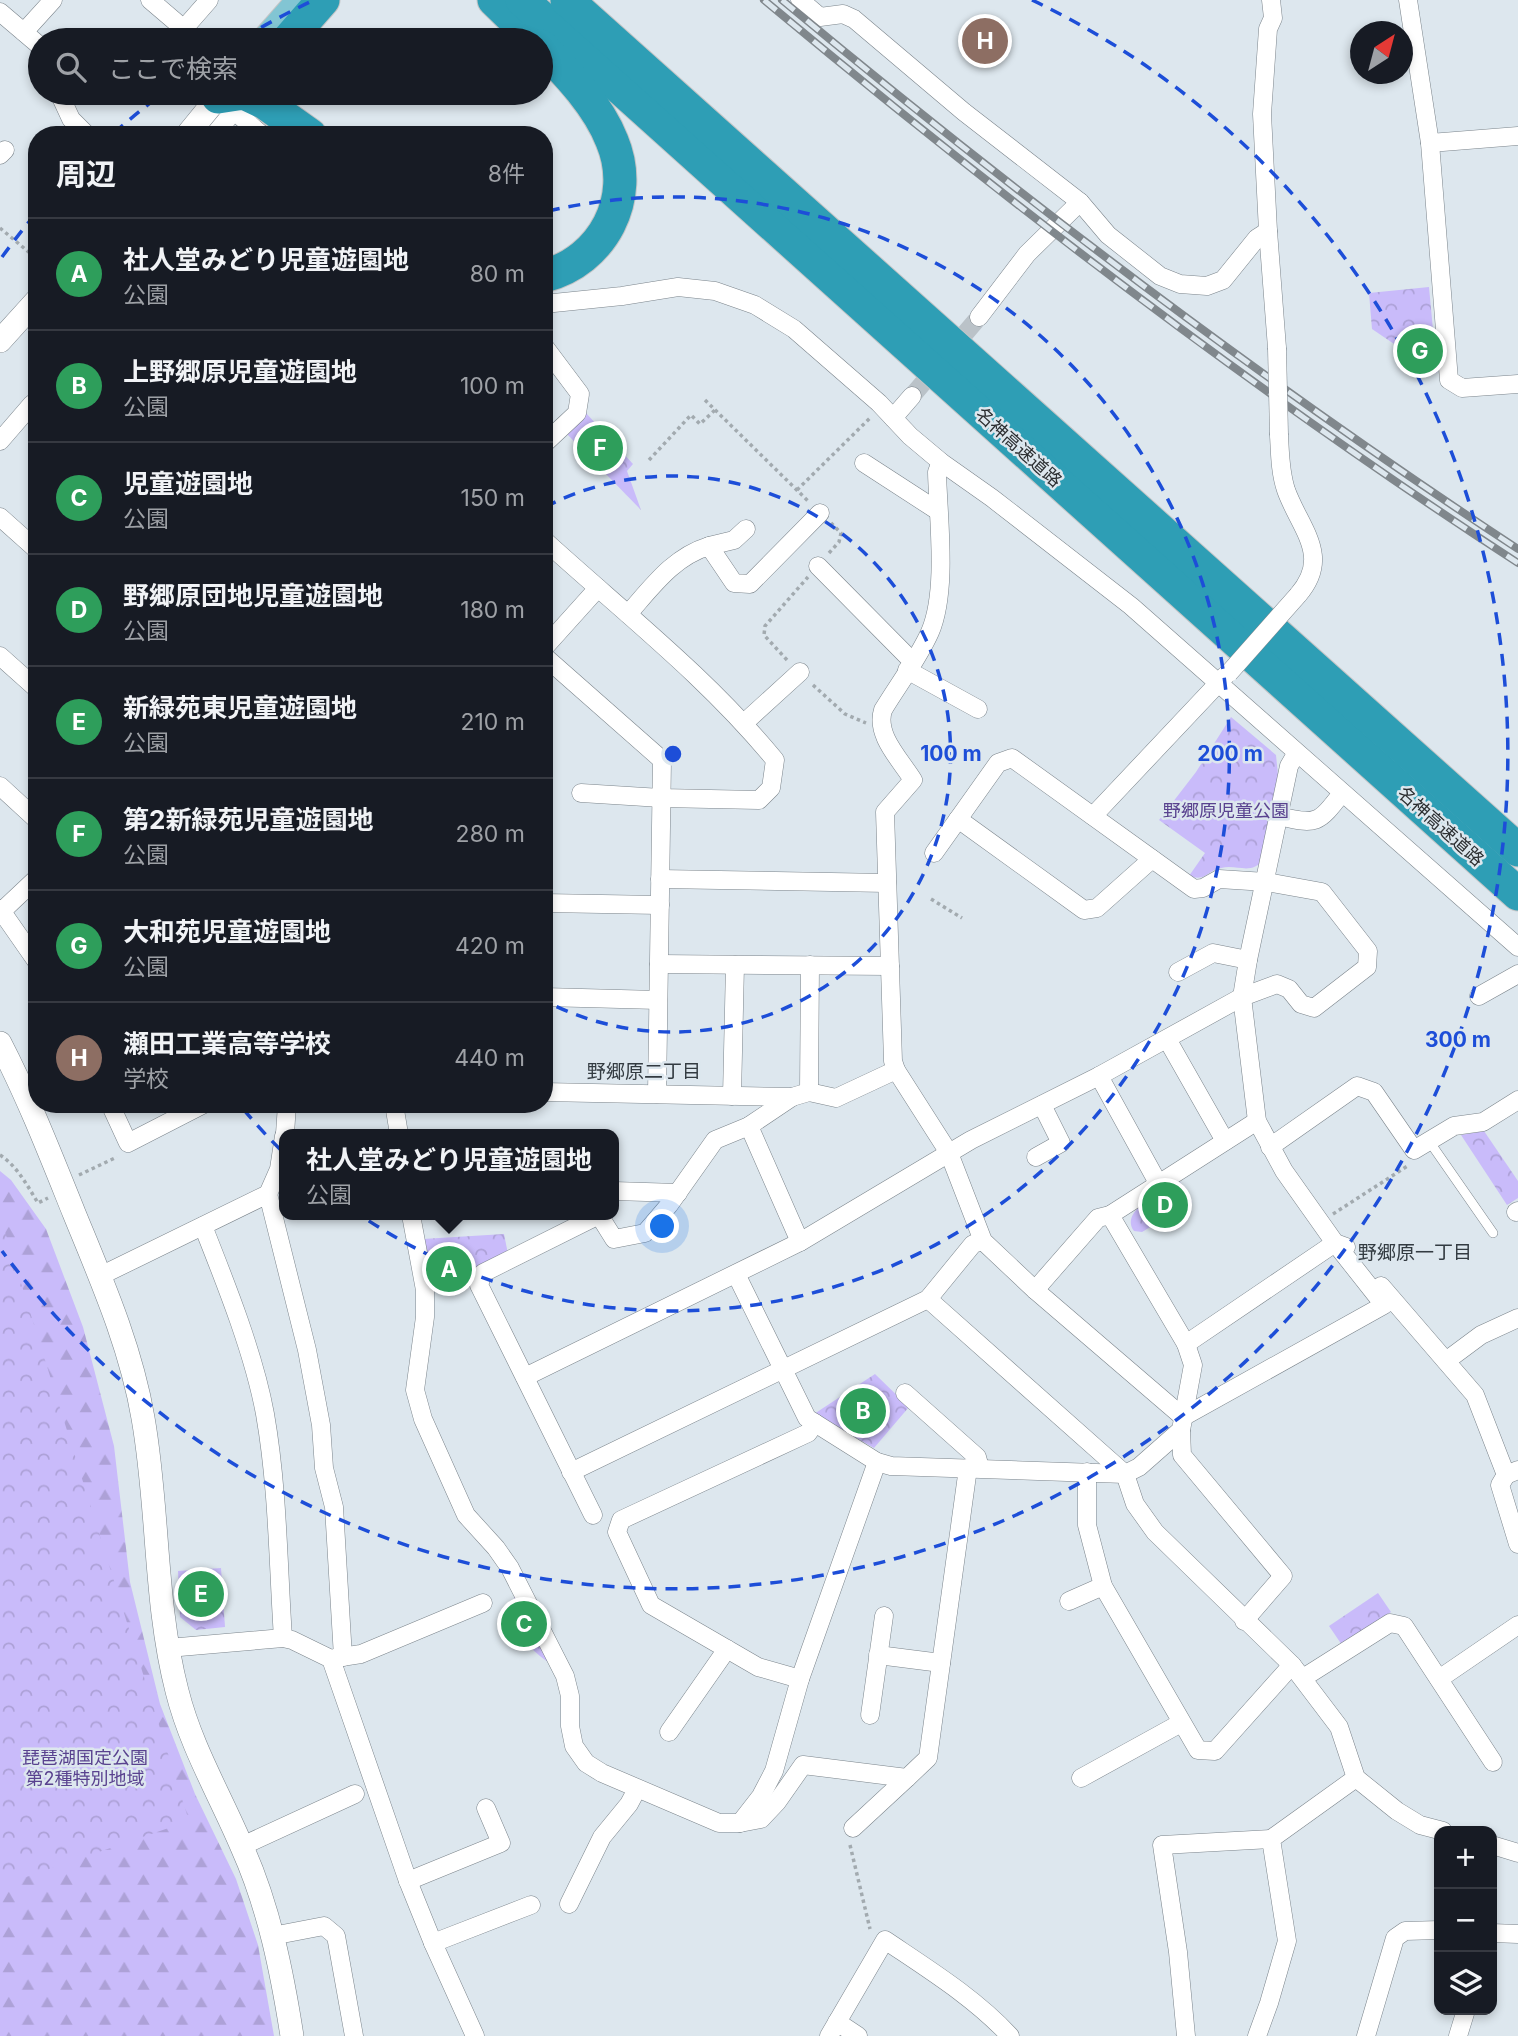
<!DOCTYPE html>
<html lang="ja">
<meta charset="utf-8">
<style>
body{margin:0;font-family:Inter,"Noto Sans JP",sans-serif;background:#242831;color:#f1f3f6}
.controls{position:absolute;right:21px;bottom:21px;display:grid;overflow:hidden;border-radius:14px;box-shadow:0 4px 10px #0003}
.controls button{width:63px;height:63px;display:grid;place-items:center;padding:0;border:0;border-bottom:2px solid #363941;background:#171b24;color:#f1f3f6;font:35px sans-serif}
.compass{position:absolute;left:1350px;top:21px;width:63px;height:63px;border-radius:50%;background:#171b24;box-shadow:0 4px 10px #0003;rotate:36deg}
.you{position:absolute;left:663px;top:1227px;width:24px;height:24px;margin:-18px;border:5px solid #fff;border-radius:50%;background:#1a73e8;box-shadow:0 0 0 10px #1a73e833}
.badge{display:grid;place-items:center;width:46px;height:46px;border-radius:50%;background:#d93025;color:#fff;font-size:23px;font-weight:700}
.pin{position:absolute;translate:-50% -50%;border:4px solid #fff;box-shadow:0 2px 7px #0006}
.popup{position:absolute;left:279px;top:1129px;width:340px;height:91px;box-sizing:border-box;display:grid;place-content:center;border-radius:14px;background:#171b24;filter:drop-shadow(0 2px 5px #0005);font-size:23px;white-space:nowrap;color:#9ea1a6}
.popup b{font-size:26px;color:#f1f3f6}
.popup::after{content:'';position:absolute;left:50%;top:100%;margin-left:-14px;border:14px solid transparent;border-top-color:#171b24}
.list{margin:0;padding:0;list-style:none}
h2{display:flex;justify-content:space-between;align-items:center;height:91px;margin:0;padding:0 28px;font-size:30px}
h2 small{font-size:23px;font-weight:400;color:#9ea1a6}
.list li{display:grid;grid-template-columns:46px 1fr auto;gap:21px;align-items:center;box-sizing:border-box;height:112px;padding:0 28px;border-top:2px solid #363941}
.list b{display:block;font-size:26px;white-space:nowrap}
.list p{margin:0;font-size:23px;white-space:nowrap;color:#9ea1a6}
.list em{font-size:23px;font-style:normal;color:#9ea1a6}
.icon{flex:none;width:38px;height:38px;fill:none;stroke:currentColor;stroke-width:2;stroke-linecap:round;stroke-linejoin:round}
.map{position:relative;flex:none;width:1518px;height:2036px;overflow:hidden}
.search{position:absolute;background:#171b24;box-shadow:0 4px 10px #0003;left:28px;top:28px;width:525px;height:77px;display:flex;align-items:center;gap:18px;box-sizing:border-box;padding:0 24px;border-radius:38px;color:#9ea1a6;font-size:26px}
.panel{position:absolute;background:#171b24;box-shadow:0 4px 10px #0003;left:28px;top:126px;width:525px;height:987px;border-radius:28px}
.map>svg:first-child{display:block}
.forest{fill:url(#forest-firs)}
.park{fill:url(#park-crowns)}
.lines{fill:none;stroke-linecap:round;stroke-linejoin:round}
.minor-tunnel{stroke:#bac2c8;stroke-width:18;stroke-dasharray:18 9;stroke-linecap:butt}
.service-casing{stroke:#7b848b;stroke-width:10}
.minor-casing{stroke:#7b848b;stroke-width:19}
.tertiary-casing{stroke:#7b848b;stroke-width:24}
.primary-casing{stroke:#c4c5c6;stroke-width:30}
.motorway-casing{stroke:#c4c5c6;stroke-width:35}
.path{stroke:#a2aaaf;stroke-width:3.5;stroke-dasharray:3.5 3.5;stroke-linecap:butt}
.service{stroke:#fff;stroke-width:9}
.minor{stroke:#fff;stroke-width:18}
.tertiary{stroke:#fff;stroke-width:23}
.primary{stroke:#82c5d3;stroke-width:28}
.motorway{stroke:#2e9eb5;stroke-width:33}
.rail-casing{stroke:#80878c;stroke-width:8}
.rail{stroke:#dde7ee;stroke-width:5;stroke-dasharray:16;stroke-linecap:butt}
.minor-bridge-casing{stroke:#7b848b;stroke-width:19;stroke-linecap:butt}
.minor-bridge{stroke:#fff;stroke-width:18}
.ring{fill:none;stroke:#1d4ed8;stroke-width:3.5;stroke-dasharray:12 9}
.labels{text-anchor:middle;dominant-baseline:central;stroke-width:5;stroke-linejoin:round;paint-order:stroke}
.street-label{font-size:18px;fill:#2c2f32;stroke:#dde7ee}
.park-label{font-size:18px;fill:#59428f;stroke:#dde7ee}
.neighbourhood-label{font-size:19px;fill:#333b41;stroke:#dde7ee}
.centre{fill:#1d4ed8;stroke:#dde7ee;stroke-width:3.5}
.ring-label{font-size:21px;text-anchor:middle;font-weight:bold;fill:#1d4ed8;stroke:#dde7ee;stroke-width:5;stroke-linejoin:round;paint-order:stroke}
</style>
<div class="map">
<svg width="1518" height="2036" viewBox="0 0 1518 2036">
<defs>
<pattern id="forest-firs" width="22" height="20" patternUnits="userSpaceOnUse" patternTransform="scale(1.75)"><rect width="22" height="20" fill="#c9bbfa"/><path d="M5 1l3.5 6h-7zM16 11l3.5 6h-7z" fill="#ada1d7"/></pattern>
<pattern id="park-crowns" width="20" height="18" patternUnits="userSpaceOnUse" patternTransform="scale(1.75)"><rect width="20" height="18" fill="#c9bbfa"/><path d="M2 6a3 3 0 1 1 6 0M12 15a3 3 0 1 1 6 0" fill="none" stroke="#ada1d7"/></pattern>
</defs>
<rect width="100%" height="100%" fill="#dde7ee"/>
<polygon class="forest" points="0,1171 11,1180 46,1229 83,1327 114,1446 130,1582 160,1704 195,1794 236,1879 258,1945 274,2036 0,2036"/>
<g class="park">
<polygon points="1429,287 1437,373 1372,329 1369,293"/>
<polygon points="586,413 633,464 627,471 641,510 566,433"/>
<path d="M1231 717 1276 755 1278 775 1264 859C1251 876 1238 864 1221 868 1207 870 1207 882 1189 876L1205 853 1159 820 1196 772Z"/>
<polygon points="1484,1131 1518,1181 1518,1198 1507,1205 1461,1135"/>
<path d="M1180 1182 1192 1202 1142 1232 1134 1231C1119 1209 1164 1192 1180 1182Z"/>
<polygon points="0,1216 189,1821 0,1886"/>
<polygon points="504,1234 508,1254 430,1285 423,1239"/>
<polygon points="875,1374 909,1407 874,1448 814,1414"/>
<polygon points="221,1568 225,1627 196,1630 180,1617 178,1571"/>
<path d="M514 1591 551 1664C520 1643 515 1630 514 1591Z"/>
<polygon points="1378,1593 1391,1612 1342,1645 1329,1626"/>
</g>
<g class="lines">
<polyline class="minor-tunnel" points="912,396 979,317"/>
<g class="service-casing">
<polyline id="service" points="1429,1141 1493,1233"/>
</g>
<g class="minor-casing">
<g id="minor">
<polyline points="150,0 184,29"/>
<polyline points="800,0 820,17 843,14 854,19 964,112 1080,202 1108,235 1160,276 1180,284 1207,286 1223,280 1257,238 1268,231"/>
<polyline points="1271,0 1273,18 1268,29 1262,114 1268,231 1277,348"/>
<polyline points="1408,0 1430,143 1449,380 1462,388 1518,384"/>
<polyline points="0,12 40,46"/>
<polyline points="24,32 53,0"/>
<polyline points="174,40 209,0"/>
<polyline points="59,93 71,119 87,135"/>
<polyline points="128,93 129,93"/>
<polyline points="218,97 262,135"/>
<polyline points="214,135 234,111"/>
<polyline points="1430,143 1518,136"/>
<polyline points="0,155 5,150"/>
<polyline points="544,304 622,296 678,287 715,291 755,305 794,329 879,403 910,436 941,462 992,498 1131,606 1518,947"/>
<polyline points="979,317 1027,254 1080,202"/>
<polyline points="544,346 580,394 577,413 544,444"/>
<polyline points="893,418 912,396"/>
<path d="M1279 435C1280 453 1280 472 1286 490 1300 529 1332 556 1298 595"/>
<polyline points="0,441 32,404 37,408"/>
<path d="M941 462 937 472C938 517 948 590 930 632 918 659 898 685 883 710 875 735 900 759 913 780L885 812 893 1061 896 1070 949 1153 983 1241 1035 1290 1183 1417 1384 1305 1335 1243 1186 1344"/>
<polyline points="864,463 938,511"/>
<polyline points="0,517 37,550"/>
<path d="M544 540C623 612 707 677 775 760L771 788 759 800 661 798 581 793"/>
<polyline points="709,546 734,540 746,529"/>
<polyline points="818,566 912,661"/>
<path d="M628 614C652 587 673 557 709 546L734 583 750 584 820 513"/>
<polyline points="544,648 598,588"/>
<polyline points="0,656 37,689"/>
<polyline points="544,656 662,760 657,1094"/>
<polyline points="907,670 978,709"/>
<polyline points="744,723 800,672"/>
<polyline points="1296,754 1289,766 1248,960 1242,997 1257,1121 1284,1171 1335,1243 1346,1247"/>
<polyline points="0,786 37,820"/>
<polyline points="1093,816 1226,675"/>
<path d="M1279 816C1317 825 1318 824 1342 793"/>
<polyline points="958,819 1084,910 1097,908 1152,859"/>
<polyline points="660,879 887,883"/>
<polyline points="544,903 660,905"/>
<polyline points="0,909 37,962"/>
<polyline points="2,911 37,878"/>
<polyline points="659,964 890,966"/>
<polyline points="1178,972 1213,953 1248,960"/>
<polyline points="1479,996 1518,974"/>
<polyline points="544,997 658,1000"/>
<polyline points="1167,1039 1225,1141"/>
<polyline points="1099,1076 1158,1183"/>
<polyline points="544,1092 792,1097 809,1092 836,1098 896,1070"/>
<polyline points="809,1092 810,965"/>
<polyline points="732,1096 735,965"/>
<polyline points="110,1104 128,1143 204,1104"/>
<polyline points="394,1104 399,1134"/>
<polyline points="749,1126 800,1242"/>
<polyline points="285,1134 287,1104"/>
<polyline points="1270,1147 1357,1086 1374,1092 1414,1150 1454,1126 1483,1122 1518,1100"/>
<polyline points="1036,1157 1061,1143 1042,1105"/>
<polyline points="614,1191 678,1193"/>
<polyline points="268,1194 279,1169 284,1136"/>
<polyline points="1516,1212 1518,1211"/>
<polyline points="411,1215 425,1290 425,1317 415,1390 423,1419 466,1515 496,1548 510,1568 565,1676 570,1696 570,1726 574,1746 586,1763 602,1773 719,1823 740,1823 761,1796 774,1771 800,1679 877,1462"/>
<path d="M203 1226C226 1284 254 1354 265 1414 278 1488 278 1564 283 1638"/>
<polyline points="736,1274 807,1418 877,1462 891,1466 1125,1474 1139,1467 1181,1430 1193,1365 1186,1344 1110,1215"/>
<polyline points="100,1276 268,1194 307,1350 321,1425 324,1468 334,1507 343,1657"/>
<polyline points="1381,1286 1475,1395 1506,1475"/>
<polyline points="1035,1290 1098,1218 1110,1215 1257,1121"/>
<polyline points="928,1299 1125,1474 1135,1504 1155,1532 1292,1665 1339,1727 1356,1778 1397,1811 1420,1825 1443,1831"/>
<polyline points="1446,1361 1481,1335 1518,1318"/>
<polyline points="525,1377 800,1242 971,1140 1099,1076 1242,997 1277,984 1289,989 1301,1004 1314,1008 1367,967 1368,951 1322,892 1266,882 1219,879 1203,888 1194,889 1012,758 998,763 934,853"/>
<polyline points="905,1393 977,1457 980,1468"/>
<polyline points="1181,1430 1182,1455 1283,1576 1244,1621"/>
<polyline points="1518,1470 1506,1475 1500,1485 1518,1544"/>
<polyline points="571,1472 928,1299 973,1244 983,1241"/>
<polyline points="1087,1472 1087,1525 1103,1586 1198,1750 1215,1751 1292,1665"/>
<polyline points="593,1515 479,1285 483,1273 599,1215 614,1239 645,1233 669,1205 715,1140 749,1126 792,1097"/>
<polyline points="1069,1601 1103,1586"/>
<polyline points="168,1648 283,1638 292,1640 331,1659 408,1881 433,1943 475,2036"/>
<polyline points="878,1655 941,1663"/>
<polyline points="335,1658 361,1654 483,1603"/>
<polyline points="1303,1678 1390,1623 1404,1626 1493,1762"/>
<polyline points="800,1679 758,1667 651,1605 617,1532 621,1520 808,1433 815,1423"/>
<polyline points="1439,1679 1518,1625"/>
<polyline points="870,1715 884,1616"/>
<polyline points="669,1732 727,1649"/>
<polyline points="1081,1778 1181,1723"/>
<polyline points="740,1823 761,1819 777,1802 803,1765 907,1778 928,1758 968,1468"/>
<polyline points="853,1828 907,1778"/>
<polyline points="1492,1845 1518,1853"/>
<polyline points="242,1846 355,1794"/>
<polyline points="408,1881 501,1843 486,1808"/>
<polyline points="569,1904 602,1837 629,1804 637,1789"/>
<polyline points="1492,1933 1518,1934"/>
<polyline points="272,1936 324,1926 336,1936 354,2036"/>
<polyline points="433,1943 531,1905"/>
<polyline points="837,2022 858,2036"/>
<path d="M829 2036 885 1940C928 1969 975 1998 1010 2036"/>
<polyline points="1186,2036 1178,1952 1162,1845 1271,1839"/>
<polyline points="1257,2036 1269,2003 1287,1941 1271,1839 1356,1778"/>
<polyline points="1366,2036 1395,1938 1405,1931 1439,1930"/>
<polyline points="1458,2036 1466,2010"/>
</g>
</g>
<g class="tertiary-casing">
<g id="tertiary">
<polyline points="187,135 218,97"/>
<polyline points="0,341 37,300"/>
<path d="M0 1043C28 1097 51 1156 74 1213 101 1279 131 1347 143 1418 159 1508 154 1602 177 1691 191 1747 220 1795 242 1847 269 1907 282 1972 292 2036"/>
</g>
</g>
<g class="primary-casing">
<polyline id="primary" points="266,40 301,0"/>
</g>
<g class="motorway-casing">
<g id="motorway">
<polyline points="494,0 531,36"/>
<polyline points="522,0 1518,894"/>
<polyline points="567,0 1518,850"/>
<polyline points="288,40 323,0"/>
<path d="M541 46C567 73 598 105 612 141 636 198 603 261 544 276"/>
<polyline points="218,97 244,93 265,103 310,135"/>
</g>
</g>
<g class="path">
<polyline points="0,228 37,259"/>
<polyline points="705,400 808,501"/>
<polyline points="649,460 691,415 700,424 715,410"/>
<polyline points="797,490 871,417"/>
<polyline points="829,553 839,542 841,533 831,523"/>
<polyline points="787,660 764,635 765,626 808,577"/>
<polyline points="813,685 845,714 866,723"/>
<polyline points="931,899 962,918"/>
<path d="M0 1155C17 1166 27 1185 38 1203L48 1198"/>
<polyline points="79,1175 117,1157"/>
<polyline points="1333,1214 1409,1165"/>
<polyline points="440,1285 465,1275"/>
<polyline points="850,1845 870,1929"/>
</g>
<use href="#service" class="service"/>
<use href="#minor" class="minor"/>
<use href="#tertiary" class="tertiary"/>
<use href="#primary" class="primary"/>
<use href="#motorway" class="motorway"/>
<g class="rail-casing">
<g id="rail">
<path d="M764 0C1005 201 1255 392 1518 563"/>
<path d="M782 0C1018 196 1262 381 1518 549"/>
</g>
</g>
<use href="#rail" class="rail"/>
<g class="minor-bridge-casing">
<g id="minor-bridge">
<polyline points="1277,348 1279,435"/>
<polyline points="1229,673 1298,595"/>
</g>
</g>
<use href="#minor-bridge" class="minor-bridge"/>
</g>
<g class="ring">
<path d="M545 507A278 278 0 1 1 545 1001"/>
<path d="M548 211A557 557 0 1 1 240 1105"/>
<path d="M2 257A835 835 0 0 1 33 217M114 133A835 835 0 0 1 159 96M243 38A835 835 0 0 1 314 0M1032 0A835 835 0 1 1 2 1251"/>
</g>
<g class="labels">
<g class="street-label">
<text transform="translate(1019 447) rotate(42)">名神高速道路</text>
<text transform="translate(1441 826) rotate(42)">名神高速道路</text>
</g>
<g class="park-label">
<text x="1226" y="810">野郷原児童公園</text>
<text x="85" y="1757">琵琶湖国定公園<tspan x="85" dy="21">第2種特別地域</tspan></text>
</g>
<g class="neighbourhood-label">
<text x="644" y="1071">野郷原二丁目</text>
<text x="1415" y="1252">野郷原一丁目</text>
</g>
</g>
<circle cx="673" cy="754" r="10" class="centre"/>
<g class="ring-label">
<text x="951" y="761">100 m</text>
<text x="1230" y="761">200 m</text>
<text x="1458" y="1047">300 m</text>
</g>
</svg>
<div class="controls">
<button>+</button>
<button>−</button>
<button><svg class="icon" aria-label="layers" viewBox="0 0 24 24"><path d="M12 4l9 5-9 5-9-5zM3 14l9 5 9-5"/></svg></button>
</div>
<svg class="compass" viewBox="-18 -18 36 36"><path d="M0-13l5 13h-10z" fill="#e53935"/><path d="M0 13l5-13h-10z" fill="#9ea1a6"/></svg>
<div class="you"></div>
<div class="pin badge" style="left:449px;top:1269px;background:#2e9e5b">A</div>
<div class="popup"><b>社人堂みどり児童遊園地</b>公園</div>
<div class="pin badge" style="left:863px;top:1411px;background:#2e9e5b">B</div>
<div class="pin badge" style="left:524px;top:1624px;background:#2e9e5b">C</div>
<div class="pin badge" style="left:1165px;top:1205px;background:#2e9e5b">D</div>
<div class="pin badge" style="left:201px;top:1594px;background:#2e9e5b">E</div>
<div class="pin badge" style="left:600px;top:448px;background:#2e9e5b">F</div>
<div class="pin badge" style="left:1420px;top:351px;background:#2e9e5b">G</div>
<div class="pin badge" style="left:985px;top:41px;background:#8d6e63">H</div>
<div class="search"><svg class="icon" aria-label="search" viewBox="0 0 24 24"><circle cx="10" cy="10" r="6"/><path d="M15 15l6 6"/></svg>ここで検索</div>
<section class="panel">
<h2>周辺<small>8件</small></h2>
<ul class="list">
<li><span class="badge" style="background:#2e9e5b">A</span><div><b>社人堂みどり児童遊園地</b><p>公園</p></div><em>80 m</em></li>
<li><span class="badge" style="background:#2e9e5b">B</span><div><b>上野郷原児童遊園地</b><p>公園</p></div><em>100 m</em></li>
<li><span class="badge" style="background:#2e9e5b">C</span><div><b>児童遊園地</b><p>公園</p></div><em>150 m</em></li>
<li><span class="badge" style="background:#2e9e5b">D</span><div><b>野郷原団地児童遊園地</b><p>公園</p></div><em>180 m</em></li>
<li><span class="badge" style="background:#2e9e5b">E</span><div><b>新緑苑東児童遊園地</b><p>公園</p></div><em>210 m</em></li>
<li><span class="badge" style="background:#2e9e5b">F</span><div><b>第2新緑苑児童遊園地</b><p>公園</p></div><em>280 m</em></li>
<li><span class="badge" style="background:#2e9e5b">G</span><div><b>大和苑児童遊園地</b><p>公園</p></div><em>420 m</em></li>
<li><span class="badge" style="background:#8d6e63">H</span><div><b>瀬田工業高等学校</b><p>学校</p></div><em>440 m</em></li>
</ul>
</section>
</div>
